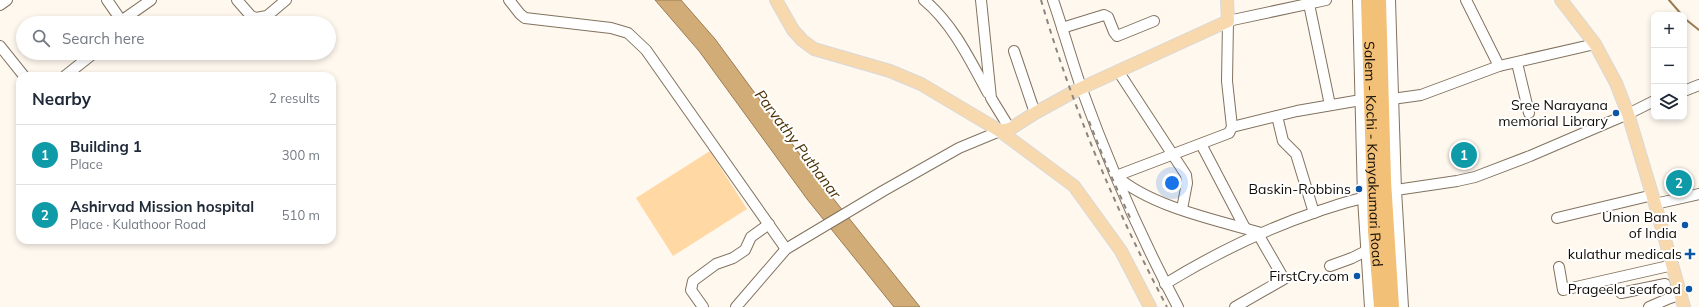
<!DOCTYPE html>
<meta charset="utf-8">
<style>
body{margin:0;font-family:Mulish,sans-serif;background:#f6f6f7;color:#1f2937}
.controls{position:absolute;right:12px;top:12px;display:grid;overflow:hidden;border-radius:8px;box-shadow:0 2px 6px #0003}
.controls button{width:36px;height:36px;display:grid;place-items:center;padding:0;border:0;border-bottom:1px solid #e0e1e3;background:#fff;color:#1f2937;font:20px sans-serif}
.you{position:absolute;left:1172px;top:183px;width:14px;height:14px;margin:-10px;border:3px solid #fff;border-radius:50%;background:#1a73e8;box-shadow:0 0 0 6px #1a73e833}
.badge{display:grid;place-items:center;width:26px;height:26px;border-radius:50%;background:#0d55a5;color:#fff;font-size:13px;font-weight:700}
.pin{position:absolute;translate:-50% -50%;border:2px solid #fff;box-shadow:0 1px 4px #0006}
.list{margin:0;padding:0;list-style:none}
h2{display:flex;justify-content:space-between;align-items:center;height:52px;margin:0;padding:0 16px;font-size:17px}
h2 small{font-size:13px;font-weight:400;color:#747a83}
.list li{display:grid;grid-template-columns:26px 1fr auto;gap:12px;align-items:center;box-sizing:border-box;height:60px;padding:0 16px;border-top:1px solid #e0e1e3}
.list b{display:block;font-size:15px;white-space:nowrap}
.list p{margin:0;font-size:13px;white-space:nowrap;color:#747a83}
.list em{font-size:13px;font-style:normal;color:#747a83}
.icon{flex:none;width:22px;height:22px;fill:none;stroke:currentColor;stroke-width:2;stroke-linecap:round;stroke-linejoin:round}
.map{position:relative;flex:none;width:1699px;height:307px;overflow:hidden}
.search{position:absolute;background:#fff;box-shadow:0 2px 6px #0003;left:16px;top:16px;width:320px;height:44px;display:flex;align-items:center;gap:10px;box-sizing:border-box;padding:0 14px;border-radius:22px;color:#747a83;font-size:15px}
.panel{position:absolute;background:#fff;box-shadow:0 2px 6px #0003;left:16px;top:72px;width:320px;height:172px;border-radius:12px}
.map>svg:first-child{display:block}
.green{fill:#ffd8a3}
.water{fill:#d2ac77;stroke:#987c54}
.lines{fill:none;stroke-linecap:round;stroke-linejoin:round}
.stream{stroke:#987c54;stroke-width:2}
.minor-casing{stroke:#82735f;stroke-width:12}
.major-casing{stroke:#d9d8d7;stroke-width:14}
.highway-casing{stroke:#d9d8d7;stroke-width:16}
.minor{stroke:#fff;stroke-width:10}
.major{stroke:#f8d9ae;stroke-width:12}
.highway{stroke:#f3c078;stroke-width:14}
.rail{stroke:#8c867e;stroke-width:2;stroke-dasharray:5 5;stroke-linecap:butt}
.poi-dot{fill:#0d55a5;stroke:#fff;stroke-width:1.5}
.labels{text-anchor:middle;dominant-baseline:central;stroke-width:4;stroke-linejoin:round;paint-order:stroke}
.poi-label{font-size:14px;fill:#100b04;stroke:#fff;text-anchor:end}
.street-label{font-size:14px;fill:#100b04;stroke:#fff}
.water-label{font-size:15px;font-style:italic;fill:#4c3306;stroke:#fff}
</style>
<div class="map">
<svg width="1699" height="307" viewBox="0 0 1699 307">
<rect width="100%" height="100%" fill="#fff8ef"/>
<polygon class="green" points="710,151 747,209 673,256 636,198"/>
<polygon class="water" points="655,0 681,0 715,39 824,187 920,307 894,307 807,199 699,51"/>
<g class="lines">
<g class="stream">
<polyline points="1669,0 1682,15"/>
<polyline points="1684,18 1699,30"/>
</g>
<g class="minor-casing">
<g id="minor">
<polyline points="107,0 123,23"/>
<polyline points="237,0 251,16 256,18 267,16 286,0"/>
<polyline points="509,0 520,14 525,18 611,28 628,33 646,50 786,249"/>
<path d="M924 0C953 24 970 60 988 93"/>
<polyline points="981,0 991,98 1010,129"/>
<path d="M1053 0C1063 29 1071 58 1081 87 1108 162 1140 236 1178 307"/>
<polyline points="1358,0 1363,198 1370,307"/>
<polyline points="1390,0 1396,190 1403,307"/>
<polyline points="1466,0 1499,66"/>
<polyline points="1309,4 1330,105"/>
<polyline points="0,5 7,0"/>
<polyline points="121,21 151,0"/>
<polyline points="1062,28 1104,15 1108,17 1114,32 1117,36 1154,21"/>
<polyline points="0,46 24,76"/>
<polyline points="1014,51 1035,113"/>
<polyline points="1517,63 1529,113"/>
<polyline points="1118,71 1186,175 1187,183 1182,209"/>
<polyline points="65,76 94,53"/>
<polyline points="1684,91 1699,85"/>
<polyline points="1392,99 1421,95 1499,66 1595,44"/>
<polyline points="1277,116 1283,141 1296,154 1314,213"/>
<polyline points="1232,127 1297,111 1361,100"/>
<polyline points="1201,144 1245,228"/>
<polyline points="1396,190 1457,181 1475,177 1530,156 1628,114 1654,101"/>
<polyline points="1655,204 1699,194"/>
<polyline points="1557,218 1653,195"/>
<path d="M1261 233C1216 220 1152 207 1116 176L1229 133 1232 127 1227 81 1228 21 1326 0"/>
<polyline points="1330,266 1352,258 1366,251"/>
<polyline points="1559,267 1563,290 1673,265"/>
<path d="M1165 284C1214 254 1265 229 1319 211 1334 206 1348 201 1363 198"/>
<polyline points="1621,293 1665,284"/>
<polyline points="703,307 691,290 693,281 716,264 733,258 745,250 751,237 769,224"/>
<polyline points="736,307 786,249 883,191 959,148 1000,131"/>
<polyline points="1235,307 1284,279 1258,234"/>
<polyline points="1649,307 1670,298 1681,294"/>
</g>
</g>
<g class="major-casing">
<g id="major">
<polyline points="776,0 793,30 802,40 814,49 890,71 921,84 1000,131 1074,186 1121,251 1150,307"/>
<polyline points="1561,0 1595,44 1616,83 1628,114 1655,204 1684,307"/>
<polyline points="1000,131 1010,129 1035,113 1077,90 1228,21 1227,0"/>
</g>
</g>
<g class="highway-casing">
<g id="highway">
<path id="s1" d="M1368 0 1375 231 1381 307"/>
<polyline points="1379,0 1384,181 1392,307"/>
</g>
</g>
<use href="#minor" class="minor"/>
<use href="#major" class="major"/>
<use href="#highway" class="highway"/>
<g class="rail">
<path d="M1041 0C1072 106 1115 209 1167 307"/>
<polyline points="1089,121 1108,169 1132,222"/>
</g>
</g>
<g class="poi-dot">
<circle cx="1616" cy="113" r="4"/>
<circle cx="1359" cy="189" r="4"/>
<circle cx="1685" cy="225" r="4"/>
<path d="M1688 248h4v4h4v4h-4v4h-4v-4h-4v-4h4z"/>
<circle cx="1357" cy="276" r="4"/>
<circle cx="1689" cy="289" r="4"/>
</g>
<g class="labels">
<g class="poi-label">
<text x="1608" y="105">Sree Narayana<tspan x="1608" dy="16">memorial Library</tspan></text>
<text x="1351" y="189">Baskin-Robbins</text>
<text x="1677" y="217">Union Bank<tspan x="1677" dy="16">of India</tspan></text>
<text x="1682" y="254">kulathur medicals</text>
<text x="1349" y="276">FirstCry.com</text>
<text x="1681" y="289">Prageela seafood</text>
</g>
<g class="street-label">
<text stroke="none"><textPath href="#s1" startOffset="154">Salem - Kochi - Kanyakumari Road</textPath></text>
</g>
<g class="water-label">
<text transform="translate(798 144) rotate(53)">Parvathy Puthanar</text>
</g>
</g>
</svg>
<div class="controls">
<button>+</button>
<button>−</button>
<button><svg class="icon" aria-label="layers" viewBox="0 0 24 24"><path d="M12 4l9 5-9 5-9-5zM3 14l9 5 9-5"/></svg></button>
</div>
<div class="you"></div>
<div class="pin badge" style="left:1464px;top:155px;background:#0f9aa8">1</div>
<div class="pin badge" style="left:1679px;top:183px;background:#0f9aa8">2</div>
<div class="search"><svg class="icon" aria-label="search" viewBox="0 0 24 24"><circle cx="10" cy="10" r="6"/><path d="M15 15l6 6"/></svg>Search here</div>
<section class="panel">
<h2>Nearby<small>2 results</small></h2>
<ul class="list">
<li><span class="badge" style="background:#0f9aa8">1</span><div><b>Building 1</b><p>Place</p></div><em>300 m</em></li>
<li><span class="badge" style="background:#0f9aa8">2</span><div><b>Ashirvad Mission hospital</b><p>Place · Kulathoor Road</p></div><em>510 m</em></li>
</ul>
</section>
</div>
